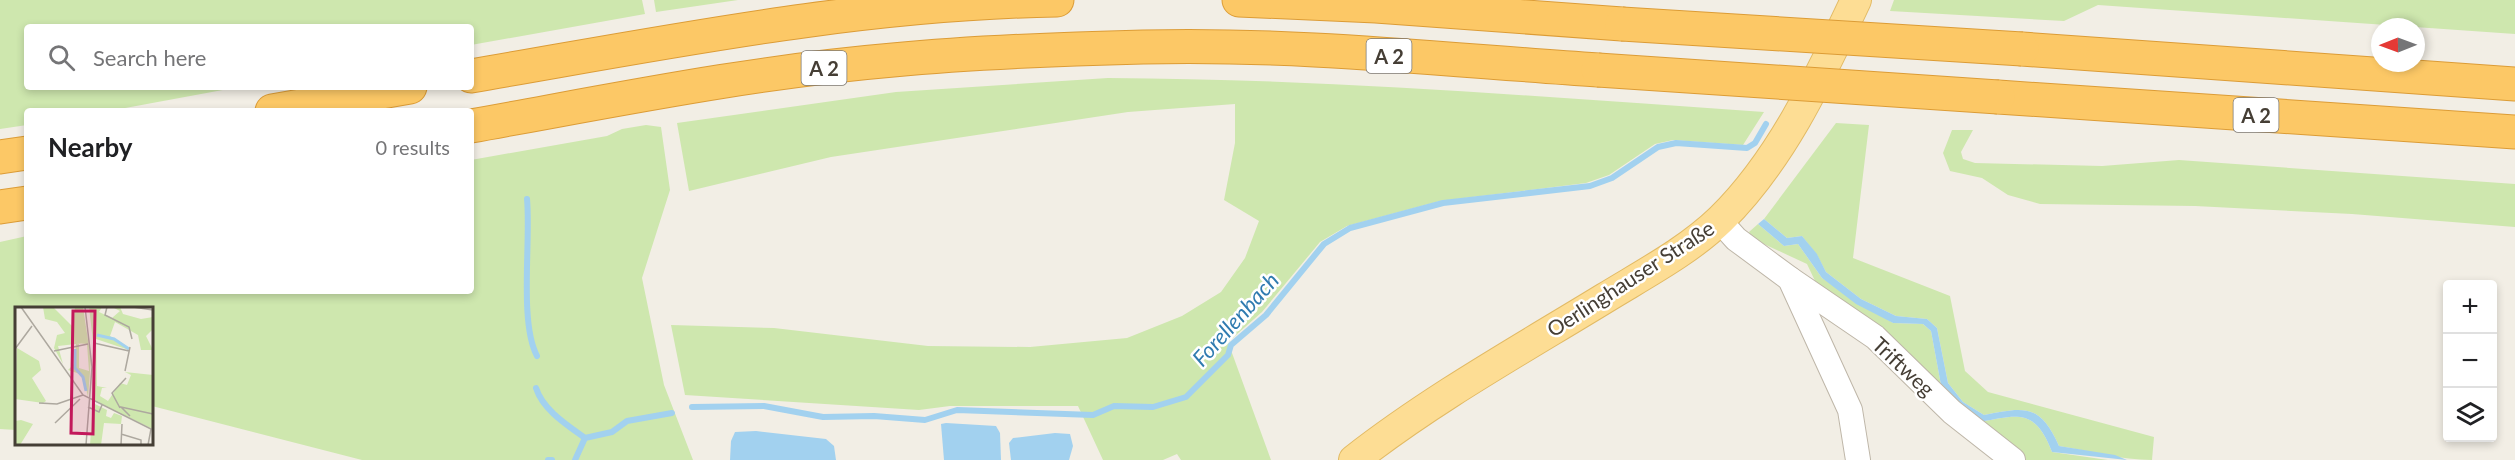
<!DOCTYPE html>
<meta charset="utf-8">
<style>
body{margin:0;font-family:Lato,sans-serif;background:#f2f2f2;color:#202124}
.controls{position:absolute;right:18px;bottom:18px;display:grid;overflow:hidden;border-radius:6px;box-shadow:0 3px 9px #0003}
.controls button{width:54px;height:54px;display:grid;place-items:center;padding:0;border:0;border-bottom:2px solid #e0e0e0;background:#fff;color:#202124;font:30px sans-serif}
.compass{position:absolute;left:2371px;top:18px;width:54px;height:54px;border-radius:50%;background:#fff;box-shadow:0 3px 9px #0003;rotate:269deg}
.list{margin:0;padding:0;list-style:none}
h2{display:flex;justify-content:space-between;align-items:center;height:78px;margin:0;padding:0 24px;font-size:26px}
h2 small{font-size:20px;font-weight:400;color:#757577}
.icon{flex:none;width:33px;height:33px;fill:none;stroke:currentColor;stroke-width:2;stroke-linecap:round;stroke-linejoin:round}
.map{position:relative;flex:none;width:2515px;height:460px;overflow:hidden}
.search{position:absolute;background:#fff;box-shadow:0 3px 9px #0003;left:24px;top:24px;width:450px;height:66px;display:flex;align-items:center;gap:15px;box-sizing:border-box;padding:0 21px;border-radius:6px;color:#757577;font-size:22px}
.panel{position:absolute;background:#fff;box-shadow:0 3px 9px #0003;left:24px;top:108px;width:450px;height:186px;border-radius:6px}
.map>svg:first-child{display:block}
.green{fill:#cee7ae}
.water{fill:#a2d1ef}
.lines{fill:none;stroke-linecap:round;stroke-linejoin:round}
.stream{stroke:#a2d1ef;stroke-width:6}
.minor-casing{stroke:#beb6a8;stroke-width:26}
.major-casing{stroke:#e2ba64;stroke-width:32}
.highway-casing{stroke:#dc9c36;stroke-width:35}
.minor{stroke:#fff;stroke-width:24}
.major{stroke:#fddd94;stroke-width:30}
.highway{stroke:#fcc866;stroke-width:33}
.highway-bridge-casing{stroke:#dc9c36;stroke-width:35;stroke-linecap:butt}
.highway-bridge{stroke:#fcc866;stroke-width:33}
.labels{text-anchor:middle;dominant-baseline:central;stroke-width:5;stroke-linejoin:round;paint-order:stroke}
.shield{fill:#fff;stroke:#7d7872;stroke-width:1.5}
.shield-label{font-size:20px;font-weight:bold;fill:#453e35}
.street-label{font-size:21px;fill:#453e35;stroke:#fff}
.water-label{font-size:22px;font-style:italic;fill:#2f7bb0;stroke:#fff}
.inset-river{fill:none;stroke:#a2d1ef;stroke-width:3}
.inset-road{fill:none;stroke:#ada89f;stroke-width:1.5}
.view{fill:#c2185b;fill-opacity:0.15;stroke:#c2185b;stroke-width:3}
.inset-edge{fill:none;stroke:#453e35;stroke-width:3}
</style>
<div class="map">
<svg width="2515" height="460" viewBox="0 0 2515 460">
<rect width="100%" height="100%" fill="#f2eee5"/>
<g class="green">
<polygon points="0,0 642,0 645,14 471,45 471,27 27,27 27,87 239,87 109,111 27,111 27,125 0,129"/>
<polygon points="654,0 738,0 656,12"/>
<polygon points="1894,0 2515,0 2515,34 2098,5 2064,21 1890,11"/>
<path d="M1108 78C1327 79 1546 97 1764 112L1743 145 1673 140 1655 144 1609 175 1586 183 1440 201 1347 226 1320 242 1262 312 1228 342 1271 460H1181L1177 454 1163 460H1103L1078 406H950L919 410 685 395 671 325 774 328 928 346 1030 347 1127 338 1182 316 1221 292 1245 258 1259 221 1224 200 1235 143V104L1128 112 831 157 689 191 677 123 896 92Z"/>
<path d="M1836 123 1869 125 1853 258 1950 296 1965 371 1988 392 2154 437 2152 460C2121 460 2090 451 2059 446 2040 403 2024 407 1984 415L1963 402 1948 383 1937 328 1927 319 1896 316 1861 299 1826 272 1817 255 1802 236 1787 238 1764 219Z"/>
<polygon points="646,125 661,127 670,190 642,278 664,385 693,460 362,460 152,406 152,308 16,308 16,430 0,429 0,242 27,236 27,291 471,291 471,160 607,136 622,129"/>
<polygon points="1952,130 1973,130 1961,152 1963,159 1975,163 2102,166 2179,160 2515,184 2515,227 2352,214 2195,206 2040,204 2008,195 1982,178 1950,171 1943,153"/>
<path d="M1758 224 1784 246 1798 244 1822 278 1893 323 1923 324 1931 331 1941 385 1981 422C2020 414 2036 410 2052 452L2108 460H2023L1816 283 1807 264 1753 239 1749 232Z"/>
</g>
<g class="water">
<path d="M1764 219 1787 238 1802 236 1817 254 1826 272 1861 299 1896 316 1927 319 1937 328 1948 383 1963 402 1984 415C2024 407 2040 403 2059 446L2115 455 2127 460 2052 452C2036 410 2020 414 1981 422L1957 409 1941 385 1931 331 1923 324 1893 323 1856 304 1822 278 1798 244 1784 246 1758 224Z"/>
<polygon points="946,423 996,426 1000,433 1001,460 944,460 941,424"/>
<polygon points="756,431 826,439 834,446 836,460 730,460 731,441 735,432"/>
<polygon points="1055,433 1070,434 1073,446 1069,460 1011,460 1009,443 1013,438"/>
</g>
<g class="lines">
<g class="stream">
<path d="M527 199C531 241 519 322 537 356"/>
<path d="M536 388C543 410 567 425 585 438"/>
<polyline points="692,407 764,406 823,417 874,416 925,420 957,410 1093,415 1114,406 1153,407 1186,397 1228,355 1231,345 1266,315 1324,244 1350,228 1443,203 1590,186 1612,178 1658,147 1676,143 1747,148 1755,143 1766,124"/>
<polyline points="548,460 552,460"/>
<polyline points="575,460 585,438 612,432 627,421 672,413"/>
</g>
<g class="minor-casing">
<g id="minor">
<polyline points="1719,220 1736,239 1790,279 1850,410 1858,460"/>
<polyline points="1790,279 1875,337 1952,412 2013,460"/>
</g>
</g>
<g class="major-casing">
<path id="major" d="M1354 460C1432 399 1520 350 1605 298 1644 274 1688 251 1721 219 1782 159 1820 76 1856 0"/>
</g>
<g class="highway-casing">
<g id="highway">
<polyline points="1239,0 1376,6 1622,24"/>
<polyline points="2022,49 2515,84"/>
<path d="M471 76C664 43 860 3 1057 0"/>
<polyline points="1998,97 2515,132"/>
<polyline points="272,111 410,87"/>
<path d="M471 126C611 101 751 72 893 60 976 52 1060 49 1143 47 1295 43 1447 60 1598 70"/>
<polyline points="0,157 27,153"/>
<polyline points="0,207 27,203"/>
</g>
</g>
<use href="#minor" class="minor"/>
<use href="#major" class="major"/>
<use href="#highway" class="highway"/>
<g class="highway-bridge-casing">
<g id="highway-bridge">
<polyline points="1622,24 2022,49"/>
<polyline points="1598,70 1998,97"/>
</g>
</g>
<use href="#highway-bridge" class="highway-bridge"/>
</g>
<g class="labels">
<g class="shield">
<rect x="1366.5" y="39" width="45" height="34" rx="4.5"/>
<rect x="801.5" y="51" width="45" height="34" rx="4.5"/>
<rect x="2233.5" y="98" width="45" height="34" rx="4.5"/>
</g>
<g class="shield-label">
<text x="1389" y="56">A 2</text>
<text x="824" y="68">A 2</text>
<text x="2256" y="115">A 2</text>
</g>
<g class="street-label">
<text transform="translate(1630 278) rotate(-33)">Oerlinghauser Straße</text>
<text transform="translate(1904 366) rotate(43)">Triftweg</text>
</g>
<g class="water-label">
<text transform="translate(1235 319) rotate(-48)">Forellenbach</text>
</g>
</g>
<g transform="translate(15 307)">
<rect width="138" height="138" fill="#f2eee5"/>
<path d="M28 0H38L58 20 60 0H68L76 53 73 90 68 68 53 63 60 56 61 37 43 39 48 57 39 41 42 28 50 26 42 15 30 12ZM61 36 72 37 74 64 64 61V36ZM74 0H87L84 5 97 11 105 4 97 0H105L108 7 126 12 138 10V22L131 29 138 43H126L123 28 100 15 95 29 114 43 81 32 82 79 92 81H87L85 89 93 94 105 76 112 78 116 68 110 65 138 68V122L79 94 81 60ZM2 41 24 54 26 63 17 71 31 94 28 96 0 92ZM78 96 92 103 91 109 96 111 99 106 107 109 106 117 89 116 86 138H75ZM6 113 18 117 5 138H0V114Z" fill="#cee7ae" fill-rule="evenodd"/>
<path class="inset-river" d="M82 28 99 32 114 42M60 42V61L68 70 71 84"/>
<path class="inset-road" d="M6 0 68 88 136 122 133 138M70 0 77 60 71 138M92 0 90 8 114 20 117 32M118 0 138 3M79 36 114 44M0 42 17 19M39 44 73 37M110 64 115 40M24 96 42 97 68 88M73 100 84 105 87 98M105 101 97 86 111 71M115 109 106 100 138 107M40 116 65 92M106 127 126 133V138M106 138 107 117"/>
<path class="view" d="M58 4H80L78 127 56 126Z"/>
<rect width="138" height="138" class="inset-edge"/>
</g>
</svg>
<div class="controls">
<button>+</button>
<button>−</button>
<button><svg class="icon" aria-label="layers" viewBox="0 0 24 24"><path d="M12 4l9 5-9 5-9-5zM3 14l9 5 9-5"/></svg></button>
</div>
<svg class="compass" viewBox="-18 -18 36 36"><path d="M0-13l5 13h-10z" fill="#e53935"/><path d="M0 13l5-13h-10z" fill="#757577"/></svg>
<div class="search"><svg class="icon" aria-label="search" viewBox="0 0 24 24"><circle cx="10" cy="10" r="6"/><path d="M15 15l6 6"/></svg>Search here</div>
<section class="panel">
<h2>Nearby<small>0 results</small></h2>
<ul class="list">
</ul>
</section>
</div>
